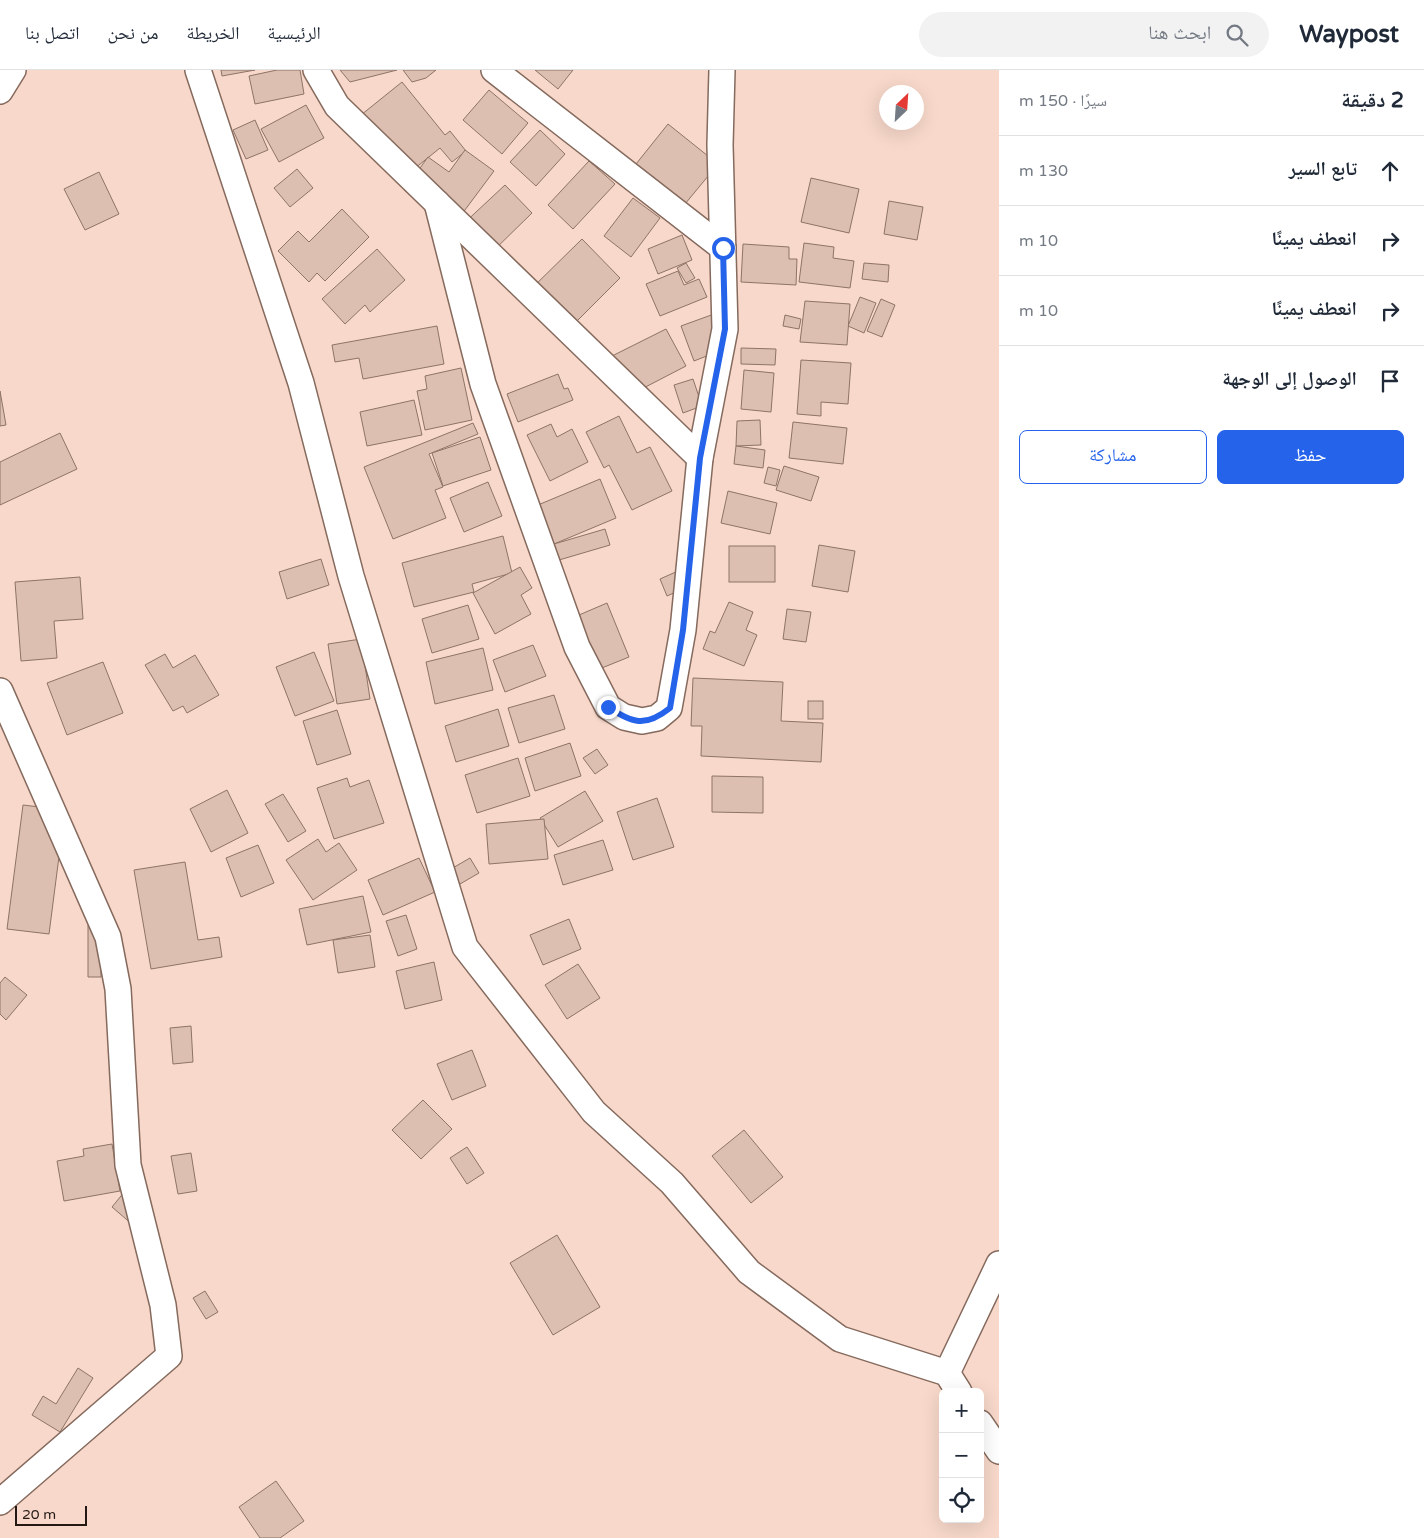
<!DOCTYPE html>
<html lang="ar">
<meta charset="utf-8">
<style>
body{margin:0;font-family:"Varela Round","Noto Naskh Arabic",sans-serif;background:#f2f2f3;color:#1f2937;direction:rtl}
.controls{position:absolute;right:15px;bottom:15px;display:grid;overflow:hidden;border-radius:8px;box-shadow:0 5px 20px #0002}
.controls button{width:45px;height:45px;display:grid;place-items:center;padding:0;border:0;border-bottom:1px solid #e0e1e3;background:#fff;color:#1f2937;font:25px sans-serif}
.compass{position:absolute;left:879px;top:15px;width:45px;height:45px;border-radius:50%;background:#fff;box-shadow:0 5px 20px #0002;rotate:25deg}
.scale{position:absolute;left:15px;bottom:12px;width:72px;box-sizing:border-box;padding-left:5px;border:2px solid #231813;border-top:0;font-size:14px;line-height:18px;white-space:nowrap;color:#231813;-webkit-text-stroke:4px #f7d8ca;paint-order:stroke}
.stop{position:absolute;width:15px;height:15px;margin:-11px;border:4px solid #2563eb;border-radius:50%;background:#fff}
.stop.end{background:#2563eb;border-color:#fff;box-shadow:0 1px 5px #0008}
.list{margin:0;padding:0;list-style:none}
h2{display:flex;justify-content:space-between;align-items:center;height:65px;margin:0;padding:0 20px;font-size:21px}
h2 small{font-size:16px;font-weight:400;color:#747a83}
.list li{display:grid;grid-template-columns:32px 1fr auto;gap:15px;align-items:center;box-sizing:border-box;height:70px;padding:0 20px;border-top:1px solid #e0e1e3}
.list b{display:block;font-size:19px;white-space:nowrap}
.list em{font-size:16px;font-style:normal;color:#747a83}
.actions{display:flex;gap:10px;padding:15px 20px}
.actions a{flex:1;padding:11px 0;border:1px solid #2563eb;border-radius:8px;text-align:center;font-size:18px;color:#2563eb}
.actions .main{background:#2563eb;color:#fff}
.icon{flex:none;width:28px;height:28px;fill:none;stroke:currentColor;stroke-width:2;stroke-linecap:round;stroke-linejoin:round}
.map{position:relative;flex:none;width:999px;height:1468px;overflow:hidden;direction:ltr}
header{display:flex;align-items:center;gap:30px;box-sizing:border-box;height:70px;padding:0 25px;background:#fff;border-bottom:1px solid #e0e1e3}
header strong{font-size:24px}
nav{display:flex;gap:28px;margin-inline-start:auto;font-size:18px}
.search{width:350px;height:45px;background:#f2f2f3;display:flex;align-items:center;gap:12px;box-sizing:border-box;padding:0 18px;border-radius:28px;color:#747a83;font-size:19px}
main{display:flex}
aside{flex:1;background:#fff}
.map>svg:first-child{display:block}
.building{fill:#dcbfb0;stroke:#8e7466}
.lines{fill:none;stroke-linecap:round;stroke-linejoin:round}
.street-casing{stroke:#856a5d;stroke-width:28}
.street{stroke:#fff;stroke-width:25}
.route{stroke:#2563eb;stroke-width:6}
</style>
<header>
<strong>Waypost</strong>
<div class="search"><svg class="icon" aria-label="search" viewBox="0 0 24 24"><circle cx="10" cy="10" r="6"/><path d="M15 15l6 6"/></svg>ابحث هنا</div>
<nav><a>الرئيسية</a><a>الخريطة</a><a>من نحن</a><a>اتصل بنا</a></nav>
</header>
<main>
<aside>
<h2>2 دقيقة<small>سيرًا · 150 m</small></h2>
<ul class="list">
<li><svg class="icon" aria-label="ahead" viewBox="0 0 24 24"><path d="M12 20V5M6 11l6-6 6 6"/></svg><div><b>تابع السير</b></div><em>130 m</em></li>
<li><svg class="icon" aria-label="right" viewBox="0 0 24 24"><path d="M7 20v-9h11M14 6l5 5-5 5"/></svg><div><b>انعطف يمينًا</b></div><em>10 m</em></li>
<li><svg class="icon" aria-label="right" viewBox="0 0 24 24"><path d="M7 20v-9h11M14 6l5 5-5 5"/></svg><div><b>انعطف يمينًا</b></div><em>10 m</em></li>
<li><svg class="icon" aria-label="arrive" viewBox="0 0 24 24"><path d="M6 21V4h12l-3 4 3 4H6"/></svg><div><b>الوصول إلى الوجهة</b></div></li>
</ul>
<div class="actions"><a class="main">حفظ</a><a>مشاركة</a></div>
</aside>
<div class="map">
<svg width="999" height="1468" viewBox="0 0 999 1468">
<rect width="100%" height="100%" fill="#f7d8ca"/>
<g class="building">
<polygon points="221,0 255,0 222,6"/>
<polygon points="277,0 300,0 304,24 255,34 249,6"/>
<polygon points="340,0 397,0 350,12"/>
<polygon points="403,0 436,0 426,8 412,12"/>
<polygon points="535,0 573,0 558,19"/>
<polygon points="402,12 445,65 450,61 466,81 452,92 440,78 409,103 361,45"/>
<polygon points="489,20 528,53 502,84 463,50"/>
<polygon points="306,35 324,68 279,92 261,59"/>
<polygon points="255,50 268,80 246,89 233,60"/>
<polygon points="668,54 718,94 685,134 636,94"/>
<polygon points="540,60 565,84 536,116 510,92"/>
<polygon points="465,80 494,101 453,156 404,120 428,87 449,102"/>
<polygon points="589,91 615,114 573,159 548,135"/>
<polygon points="297,99 313,118 290,137 274,118"/>
<polygon points="99,102 119,144 85,160 64,119"/>
<polygon points="811,108 859,119 849,163 801,152"/>
<polygon points="505,115 532,143 488,186 460,157"/>
<polygon points="633,128 660,148 631,187 604,166"/>
<polygon points="889,131 923,137 917,170 884,164"/>
<polygon points="342,139 369,167 325,211 317,203 309,212 278,181 298,161 309,172"/>
<polygon points="682,165 692,190 658,204 648,179"/>
<polygon points="582,169 620,208 566,262 527,223"/>
<polygon points="804,173 834,177 833,188 854,191 850,218 799,212"/>
<polygon points="743,174 789,177 789,189 797,189 796,215 741,212"/>
<polygon points="377,179 405,210 370,242 365,235 345,254 322,229"/>
<polygon points="686,193 695,208 686,213 677,198"/>
<polygon points="864,193 889,195 888,212 862,209"/>
<polygon points="678,201 684,215 699,209 707,227 660,246 646,214"/>
<polygon points="860,227 876,233 864,263 848,256"/>
<polygon points="881,229 895,235 882,267 867,261"/>
<polygon points="805,231 850,234 847,275 800,272"/>
<polygon points="714,244 727,278 694,291 681,256"/>
<polygon points="785,245 801,249 799,259 783,256"/>
<polygon points="437,256 444,294 363,309 359,288 335,292 332,275"/>
<polygon points="666,259 686,296 630,325 610,287"/>
<polygon points="741,278 776,279 775,295 741,294"/>
<polygon points="801,290 851,293 848,334 821,332 821,346 797,344"/>
<polygon points="461,298 472,350 425,360 417,321 427,319 425,306"/>
<polygon points="744,300 774,303 771,342 741,339"/>
<polygon points="558,304 564,319 568,318 573,330 518,352 507,324"/>
<polygon points="693,309 702,336 683,343 674,315"/>
<polygon points="0,321 6,355 0,356"/>
<polygon points="414,330 422,365 367,376 360,342"/>
<polygon points="619,346 637,383 650,377 672,421 632,440 609,395 604,398 586,362"/>
<polygon points="760,350 761,375 736,376 737,351"/>
<polygon points="793,352 847,358 843,394 789,388"/>
<polygon points="473,353 478,364 429,384 443,417 435,420 446,448 393,469 364,397"/>
<polygon points="551,354 557,367 572,359 588,392 550,411 527,365"/>
<polygon points="60,363 77,399 0,435 0,392"/>
<polygon points="480,367 491,400 443,416 432,383"/>
<polygon points="736,376 765,380 763,398 734,394"/>
<polygon points="784,396 819,407 811,431 776,420"/>
<polygon points="768,397 780,400 776,416 764,413"/>
<polygon points="600,409 616,448 554,474 538,435"/>
<polygon points="488,412 502,446 464,462 450,428"/>
<polygon points="728,421 777,433 770,464 721,453"/>
<polygon points="605,459 610,475 559,490 554,474"/>
<polygon points="503,466 512,503 472,514 474,522 414,537 402,493"/>
<polygon points="819,475 855,481 848,522 812,516"/>
<rect x="729" y="476" width="46" height="36"/>
<polygon points="321,489 329,515 287,529 279,502"/>
<polygon points="520,497 532,518 521,525 531,544 495,564 473,523"/>
<polygon points="678,501 685,518 667,526 660,509"/>
<polygon points="80,507 83,549 54,551 57,588 21,591 15,512"/>
<polygon points="729,532 753,542 746,560 757,565 744,596 703,579 710,561 715,563"/>
<polygon points="607,533 629,587 587,604 565,551"/>
<polygon points="468,535 479,569 432,583 422,549"/>
<polygon points="787,539 811,542 806,572 783,569"/>
<polygon points="361,569 370,629 337,634 328,574"/>
<polygon points="533,575 546,606 505,622 493,590"/>
<polygon points="483,578 493,620 435,634 426,592"/>
<polygon points="314,582 334,631 295,646 276,597"/>
<polygon points="165,584 173,598 195,585 219,625 187,643 183,636 173,641 145,595"/>
<polygon points="103,592 123,643 67,665 47,613"/>
<polygon points="693,608 783,612 781,651 823,653 821,692 701,686 702,656 691,656"/>
<polygon points="554,625 565,659 519,673 508,638"/>
<rect x="808" y="631" width="15" height="18"/>
<polygon points="498,639 509,676 456,692 445,656"/>
<polygon points="337,640 351,684 317,695 303,651"/>
<polygon points="570,673 581,706 535,721 525,688"/>
<polygon points="597,679 608,695 595,704 583,688"/>
<polygon points="518,688 530,726 477,743 465,705"/>
<polygon points="712,706 763,707 763,743 712,742"/>
<polygon points="347,708 350,717 369,710 384,753 334,769 317,718"/>
<polygon points="227,720 248,763 211,782 190,739"/>
<polygon points="585,721 603,751 558,777 540,748"/>
<polygon points="283,724 306,761 288,772 265,734"/>
<polygon points="657,728 674,777 633,790 617,742"/>
<polygon points="23,735 65,740 49,864 7,859"/>
<polygon points="544,749 548,789 489,794 486,754"/>
<polygon points="318,769 326,782 339,773 357,800 313,830 286,790"/>
<polygon points="603,770 613,800 563,815 554,785"/>
<polygon points="258,775 274,813 241,827 226,788"/>
<polygon points="419,788 435,822 383,845 368,810"/>
<polygon points="470,788 479,803 460,814 451,799"/>
<polygon points="185,792 198,870 219,867 222,887 151,899 134,800"/>
<polygon points="363,826 371,862 307,875 299,839"/>
<polygon points="406,845 417,879 398,886 386,851"/>
<polygon points="569,849 581,879 543,895 530,865"/>
<polygon points="88,855 117,855 117,893 101,893 101,907 88,907"/>
<polygon points="370,865 375,897 338,903 333,870"/>
<polygon points="434,892 442,930 405,939 396,901"/>
<polygon points="578,894 600,928 567,949 545,915"/>
<polygon points="5,907 27,925 6,950 0,944 0,913"/>
<polygon points="191,956 193,992 173,994 170,958"/>
<polygon points="472,980 486,1016 452,1030 437,994"/>
<polygon points="423,1030 452,1059 421,1089 392,1060"/>
<polygon points="744,1060 783,1107 751,1133 712,1086"/>
<polygon points="112,1074 120,1121 64,1131 57,1091 84,1086 83,1079"/>
<polygon points="467,1077 484,1103 467,1114 450,1088"/>
<polygon points="191,1083 197,1121 178,1124 171,1086"/>
<polygon points="125,1121 133,1155 112,1137"/>
<polygon points="557,1165 600,1237 553,1265 510,1193"/>
<polygon points="205,1221 218,1242 206,1249 193,1228"/>
<polygon points="78,1298 93,1308 60,1362 32,1345 43,1326 56,1334"/>
<polygon points="276,1411 304,1451 280,1468 260,1468 239,1437"/>
</g>
<g class="lines">
<g class="street-casing">
<g id="street">
<polyline points="198,0 301,313 351,506 465,877 594,1042 672,1113 749,1202 840,1269 947,1303 959,1322"/>
<polyline points="316,0 337,36 700,388"/>
<polyline points="494,0 723,178"/>
<polyline points="0,21 13,0"/>
<polyline points="437,133 483,314 577,577 608,637 624,647 642,651 657,648 669,638 683,560 700,388 725,259 720,75 722,0"/>
<polyline points="0,621 108,867 118,919 128,1095 163,1235 169,1286 0,1432"/>
<polyline points="947,1303 999,1194"/>
<polyline points="980,1353 999,1381"/>
</g>
</g>
<use href="#street" class="street"/>
</g>
<g class="lines">
<path class="route" d="M608 637C632 653 645 658 670 638L683 560 700 388 725 259 723 178"/>
</g>
</svg>
<div class="controls">
<button>+</button>
<button>−</button>
<button><svg class="icon" aria-label="locate" viewBox="0 0 24 24"><circle cx="12" cy="12" r="6"/><path d="M12 2v4M12 18v4M2 12h4M18 12h4"/></svg></button>
</div>
<svg class="compass" viewBox="-18 -18 36 36"><path d="M0-13l5 13h-10z" fill="#e53935"/><path d="M0 13l5-13h-10z" fill="#747a83"/></svg>
<div class="scale">20 m</div>
<div class="stop" style="left:723px;top:178px"></div>
<div class="stop end" style="left:608px;top:637px"></div>
</div>
</main>
